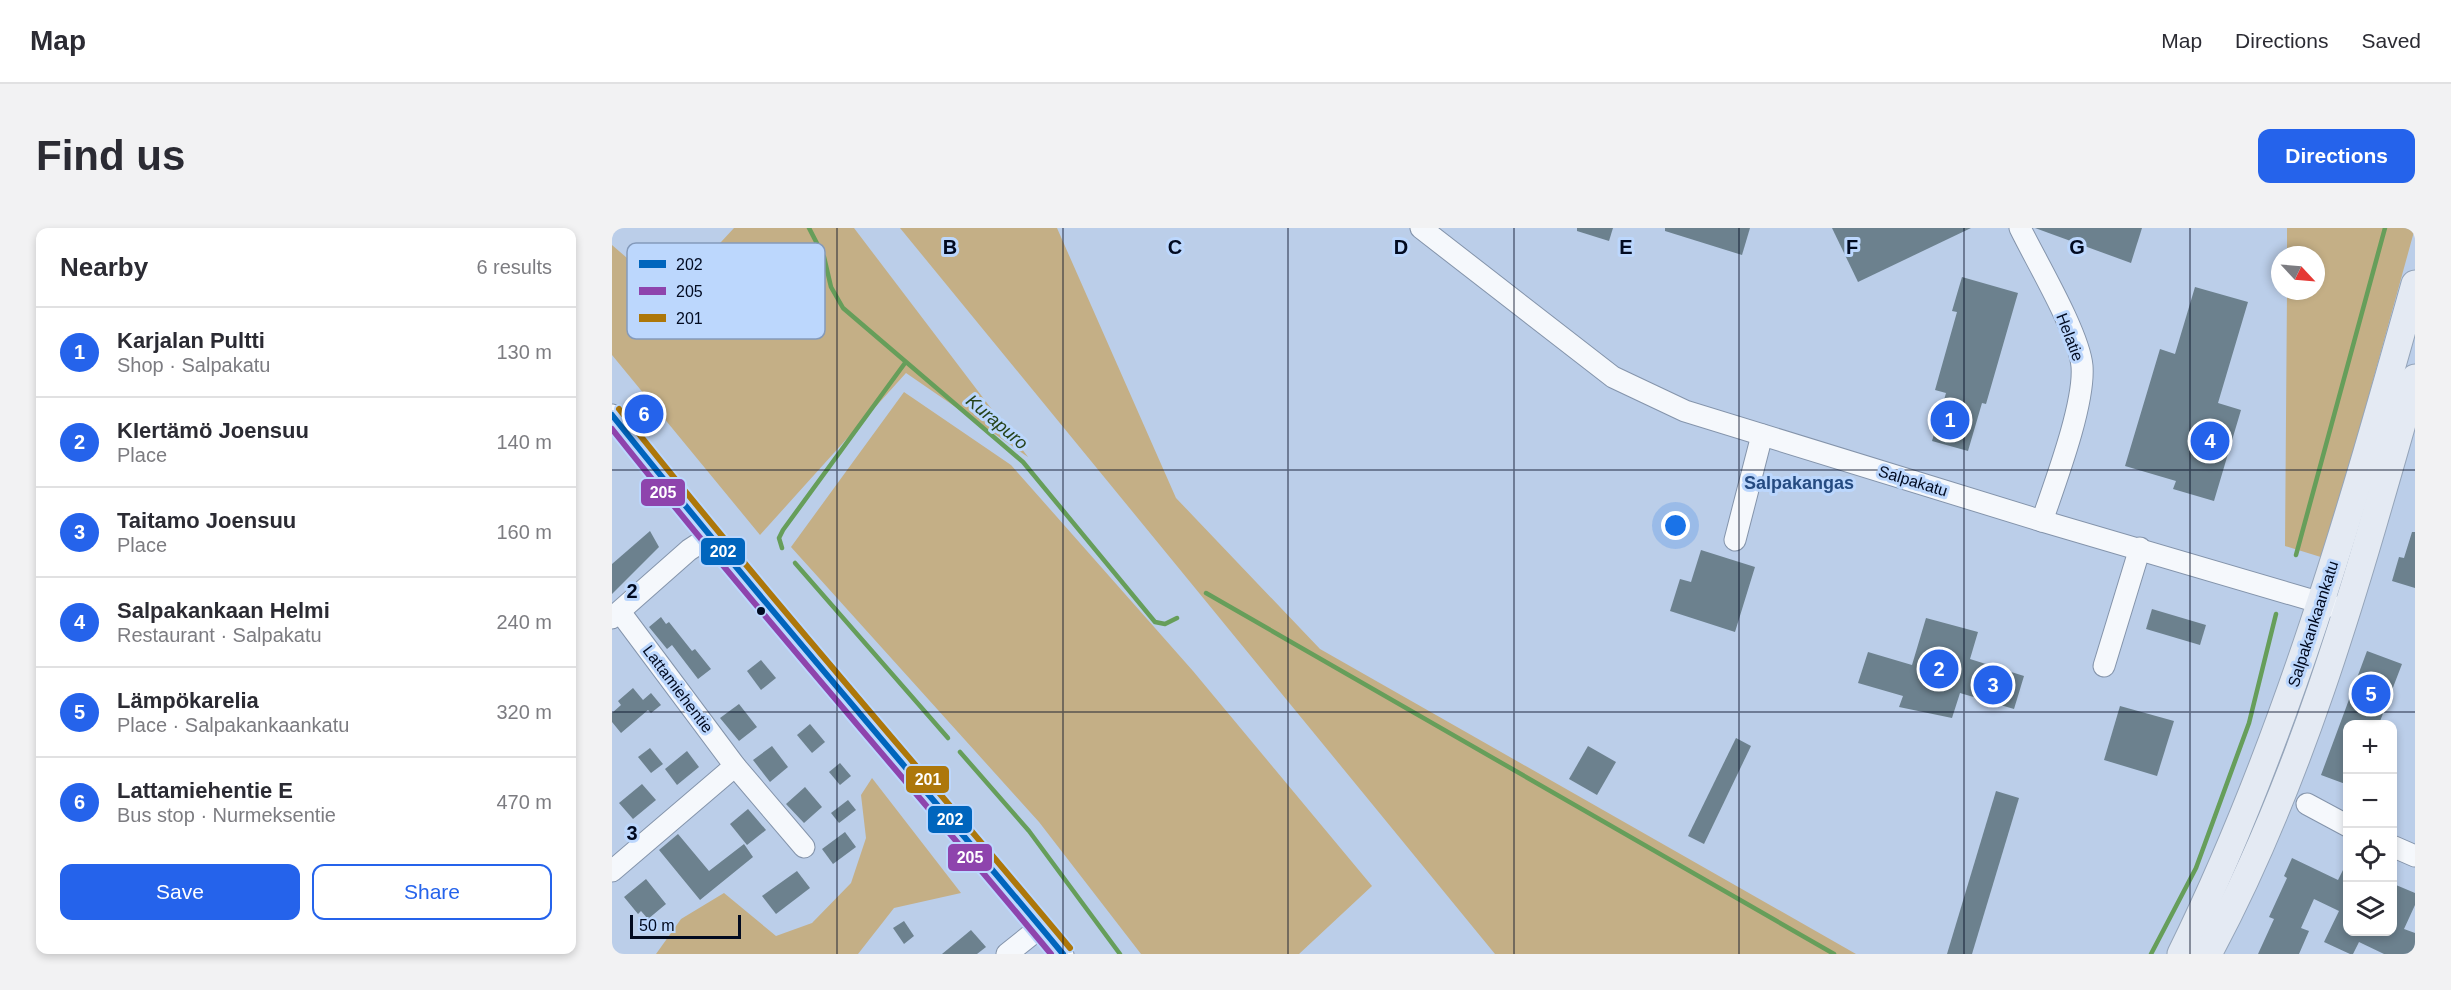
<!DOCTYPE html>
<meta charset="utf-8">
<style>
body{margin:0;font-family:Helvetica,sans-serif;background:#f2f2f3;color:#2b2b33}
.controls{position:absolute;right:18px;bottom:18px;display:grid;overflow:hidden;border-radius:12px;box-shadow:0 3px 9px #0003}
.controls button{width:54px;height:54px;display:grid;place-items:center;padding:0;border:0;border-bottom:2px solid #e1e1e2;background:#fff;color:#2b2b33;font:30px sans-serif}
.compass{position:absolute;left:1659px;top:18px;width:54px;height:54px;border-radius:50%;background:#fff;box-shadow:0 3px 9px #0003;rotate:116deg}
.scale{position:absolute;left:18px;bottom:15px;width:111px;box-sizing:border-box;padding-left:6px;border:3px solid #010a20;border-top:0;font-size:16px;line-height:21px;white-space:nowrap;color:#010a20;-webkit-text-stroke:4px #bcd7fd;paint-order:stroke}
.you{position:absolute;left:1064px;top:298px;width:21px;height:21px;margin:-15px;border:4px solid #fff;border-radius:50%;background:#1a73e8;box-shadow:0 0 0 9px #1a73e833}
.badge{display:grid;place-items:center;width:39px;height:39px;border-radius:50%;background:#2563eb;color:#fff;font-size:20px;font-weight:700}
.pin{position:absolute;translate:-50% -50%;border:3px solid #fff;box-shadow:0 2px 6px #0006}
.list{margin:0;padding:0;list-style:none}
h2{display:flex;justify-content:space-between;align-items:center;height:78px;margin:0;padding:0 24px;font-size:26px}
h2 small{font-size:20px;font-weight:400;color:#7c7c81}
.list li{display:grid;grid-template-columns:39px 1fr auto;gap:18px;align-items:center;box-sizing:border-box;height:90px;padding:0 24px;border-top:2px solid #e1e1e2}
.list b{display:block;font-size:22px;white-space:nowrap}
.list p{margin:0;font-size:20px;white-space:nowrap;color:#7c7c81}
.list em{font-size:20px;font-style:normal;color:#7c7c81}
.actions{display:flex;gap:12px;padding:18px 24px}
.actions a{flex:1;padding:14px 0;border:2px solid #2563eb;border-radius:12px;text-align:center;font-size:21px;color:#2563eb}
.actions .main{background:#2563eb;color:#fff}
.icon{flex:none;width:33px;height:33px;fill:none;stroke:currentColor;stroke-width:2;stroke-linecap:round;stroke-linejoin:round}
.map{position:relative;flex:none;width:1803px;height:726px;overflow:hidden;border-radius:12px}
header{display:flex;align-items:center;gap:36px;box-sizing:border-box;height:84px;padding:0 30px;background:#fff;border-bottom:2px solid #e1e1e2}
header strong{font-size:28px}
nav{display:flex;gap:33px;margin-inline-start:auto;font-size:21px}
.intro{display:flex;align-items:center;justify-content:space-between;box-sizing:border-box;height:144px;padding:0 36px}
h1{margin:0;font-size:42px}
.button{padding:15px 27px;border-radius:12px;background:#2563eb;color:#fff;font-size:21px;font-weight:700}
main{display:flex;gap:36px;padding:0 36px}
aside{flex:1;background:#fff;border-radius:12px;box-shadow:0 3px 9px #0003}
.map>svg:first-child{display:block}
.green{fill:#c4af86}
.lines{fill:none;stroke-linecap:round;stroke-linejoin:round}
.stream{stroke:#669e5a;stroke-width:4.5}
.building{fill:#6c818e}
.minor-casing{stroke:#8494ab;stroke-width:23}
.major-casing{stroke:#94a4b9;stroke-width:29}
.minor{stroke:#f5f8fc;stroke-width:21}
.major{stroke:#e4eaf3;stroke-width:27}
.bus-1-casing{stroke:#bcd7fd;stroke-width:10}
.bus-2-casing{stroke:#bcd7fd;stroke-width:10}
.bus-3-casing{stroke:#bcd7fd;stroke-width:10}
.bus-1{stroke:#0065bd;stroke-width:6}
.bus-2{stroke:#8e44ad;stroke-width:6}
.bus-3{stroke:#ad770a;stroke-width:6}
.grid{fill:none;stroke:#010a20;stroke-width:1.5;stroke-opacity:0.55}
.bus-dot{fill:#010a20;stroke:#bcd7fd;stroke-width:2}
.labels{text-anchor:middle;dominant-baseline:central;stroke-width:6;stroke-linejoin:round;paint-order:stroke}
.street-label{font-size:16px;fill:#010a20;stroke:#bcd7fd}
.water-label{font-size:18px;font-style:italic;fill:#26431a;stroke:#bcd7fd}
.neighbourhood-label{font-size:18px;font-weight:bold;fill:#254b81;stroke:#bcd7fd}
.key{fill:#bcd7fd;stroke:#849abb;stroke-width:1.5}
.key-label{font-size:16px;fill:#010a20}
.grid-label{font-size:20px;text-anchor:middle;font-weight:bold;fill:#010a20;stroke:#bcd7fd;stroke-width:6;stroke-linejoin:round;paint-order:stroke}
.line-badge{stroke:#bcd7fd;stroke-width:2}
.badge-label{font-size:16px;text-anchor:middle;font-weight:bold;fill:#fff}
</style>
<header>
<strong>Map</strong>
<nav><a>Map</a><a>Directions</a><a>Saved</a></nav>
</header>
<div class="intro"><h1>Find us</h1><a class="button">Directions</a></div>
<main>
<aside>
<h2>Nearby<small>6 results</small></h2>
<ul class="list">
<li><span class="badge">1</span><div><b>Karjalan Pultti</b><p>Shop · Salpakatu</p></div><em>130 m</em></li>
<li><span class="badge">2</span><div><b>KIertämö Joensuu</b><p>Place</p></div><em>140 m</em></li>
<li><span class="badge">3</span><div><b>Taitamo Joensuu</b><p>Place</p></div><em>160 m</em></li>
<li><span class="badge">4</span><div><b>Salpakankaan Helmi</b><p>Restaurant · Salpakatu</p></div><em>240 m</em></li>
<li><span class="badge">5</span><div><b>Lämpökarelia</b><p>Place · Salpakankaankatu</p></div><em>320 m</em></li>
<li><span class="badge">6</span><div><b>Lattamiehentie E</b><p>Bus stop · Nurmeksentie</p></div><em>470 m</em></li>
</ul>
<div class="actions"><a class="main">Save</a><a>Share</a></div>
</aside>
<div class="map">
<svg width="1803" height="726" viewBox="0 0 1803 726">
<rect width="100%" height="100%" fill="#bbcee9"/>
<g class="green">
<polygon points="122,0 242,0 416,229 294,145 148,307 0,127 0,17 59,68"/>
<polygon points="288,0 445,0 564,270 708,421 1244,726 883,726"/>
<polygon points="1675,0 1803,0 1712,330 1673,318 1675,63 1704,63 1704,27 1675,27"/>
<polygon points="292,164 399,237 581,443 760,658 687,726 529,726 427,594 179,319"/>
<polygon points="260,550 349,665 282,680 246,726 44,726 69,691 112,665 164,708 200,695 239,655 254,610 249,567"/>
</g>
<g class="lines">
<g class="stream">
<polyline points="197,0 212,29 219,59 231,80 411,234 543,394 553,396 565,390"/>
<polyline points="170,320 167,310 171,302 293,135"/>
<polyline points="1684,327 1773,0"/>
<polyline points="183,335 336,510"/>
<polyline points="594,365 1222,726"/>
<polyline points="348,524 417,603 508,726"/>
<polyline points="1539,726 1584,640 1637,495 1664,386"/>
</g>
</g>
<g class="building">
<polygon points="965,0 1001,0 997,13 965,3"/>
<polygon points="1053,0 1138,0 1130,27 1053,3"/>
<polygon points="1220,0 1359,0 1246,54"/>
<polygon points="1423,0 1530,0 1519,35"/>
<polygon points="1350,49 1406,65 1374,176 1370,175 1356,223 1320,213 1334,165 1323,162 1345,84 1340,83"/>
<polygon points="1583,59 1636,74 1606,175 1629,182 1602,273 1561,261 1564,253 1513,238 1548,121 1563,126"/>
<polygon points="38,303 47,319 0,366 0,336"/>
<polygon points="1800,304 1803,304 1803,360 1780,353 1787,329 1792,330"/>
<polygon points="1089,322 1143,339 1123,404 1058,383 1068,351 1079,354"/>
<polygon points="1540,381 1594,397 1588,417 1534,401"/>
<polygon points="49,389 54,396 57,394 80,423 83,421 99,441 86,451 60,417 55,421 37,399"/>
<polygon points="1314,390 1366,404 1358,431 1412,448 1402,481 1348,465 1340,490 1287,479 1291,468 1246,455 1256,424 1300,437"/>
<polygon points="1755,423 1790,436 1767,496 1736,496 1736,557 1709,547"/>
<polygon points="149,432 164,450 149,462 135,443"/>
<polygon points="21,460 31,472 39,465 49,477 39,485 36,482 9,505 0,494 0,485 9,477 6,473"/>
<polygon points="127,476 145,499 127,513 108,490"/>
<polygon points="1508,478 1562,493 1545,548 1492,532"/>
<polygon points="198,496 213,514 200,525 185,507"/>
<polygon points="1124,510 1139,518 1092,616 1076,608"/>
<polygon points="160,518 176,539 158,554 141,532"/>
<polygon points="976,518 1004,534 985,567 957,551"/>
<polygon points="38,520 51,536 39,545 26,529"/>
<polygon points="75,523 87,539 65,557 53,541"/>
<polygon points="228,535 239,548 228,557 217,544"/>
<polygon points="30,556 44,572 21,591 7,575"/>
<polygon points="193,559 210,579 192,595 174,576"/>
<polygon points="1384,563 1407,570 1360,726 1335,726"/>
<polygon points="236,572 244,582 227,595 219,585"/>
<polygon points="136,581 154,602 135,617 118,596"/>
<polygon points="233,604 244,619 221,636 210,621"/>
<polygon points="66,606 97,643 132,616 141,629 88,672 47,622"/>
<polygon points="1680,630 1726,652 1736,632 1736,704 1780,704 1780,665 1784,657 1803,665 1803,677 1792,701 1803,705 1803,726 1772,726 1747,714 1741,726 1738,726 1712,714 1727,683 1702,671 1689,700 1697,703 1687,726 1646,726 1662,691 1657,689 1675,650 1672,648"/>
<polygon points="185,643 198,660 164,686 150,668"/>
<polygon points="34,651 54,676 36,691 29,683 26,686 12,669"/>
<polygon points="292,693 302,708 292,716 281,700"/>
<polygon points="359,702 374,719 365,726 330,726"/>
</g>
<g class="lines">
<g class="minor-casing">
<g id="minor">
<polyline points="809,0 1001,149 1073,183 1430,293 1723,379"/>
<path d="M1408 0C1424 33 1467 105 1470 138 1473 176 1443 255 1430 293"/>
<polyline points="0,187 97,309 309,555 451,726"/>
<polyline points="1123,312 1150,207"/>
<polyline points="8,384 123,538 192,619"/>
<polyline points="0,390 77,322 97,309"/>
<polyline points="1492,438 1528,320"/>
<polyline points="1695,576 1736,598"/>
<polyline points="1780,618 1803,628"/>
<polyline points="0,643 123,538"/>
<polyline points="395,726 430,698"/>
</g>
</g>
<g class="major-casing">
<g id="major">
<path d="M1569 726C1674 512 1739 284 1803 56"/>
<path d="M1596 726C1693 546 1747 346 1803 150"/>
</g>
</g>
<use href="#minor" class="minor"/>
<use href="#major" class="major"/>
<g class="bus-1-casing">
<path id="bus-1" d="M0 187C146 370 301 546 451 726"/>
</g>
<g class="bus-2-casing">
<path id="bus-2" d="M0 201C142 380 294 551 439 726"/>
</g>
<g class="bus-3-casing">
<path id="bus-3" d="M7 181C153 365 308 540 458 720"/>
</g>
<use href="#bus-1" class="bus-1"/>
<use href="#bus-2" class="bus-2"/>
<use href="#bus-3" class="bus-3"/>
</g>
<path class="grid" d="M225 0V726M451 0V726M676 0V726M902 0V726M1127 0V726M1352 0V726M1578 0V726M0 242H1803M0 484H1803"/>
<circle class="bus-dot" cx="149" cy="383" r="5"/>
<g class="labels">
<g class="street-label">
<text transform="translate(1458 109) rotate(69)">Helatie</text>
<text transform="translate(1301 253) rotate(17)">Salpakatu</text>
<text transform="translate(1701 396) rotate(-72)">Salpakankaankatu</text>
<text transform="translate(66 461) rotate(53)">Lattamiehentie</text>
</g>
<g class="water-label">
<text transform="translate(385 194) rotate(40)">Kurapuro</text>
</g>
<g class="neighbourhood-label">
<text x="1187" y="255">Salpakangas</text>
</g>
</g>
<rect x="15" y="15" width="198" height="96" rx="9" class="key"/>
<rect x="27" y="32" width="27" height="8" fill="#0065bd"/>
<rect x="27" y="59" width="27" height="8" fill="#8e44ad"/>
<rect x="27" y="86" width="27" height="8" fill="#ad770a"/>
<g class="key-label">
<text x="64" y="42">202</text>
<text x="64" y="69">205</text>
<text x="64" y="96">201</text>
</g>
<g class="grid-label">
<text x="338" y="26">B</text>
<text x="563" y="26">C</text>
<text x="789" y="26">D</text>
<text x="1014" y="26">E</text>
<text x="1240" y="26">F</text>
<text x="1465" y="26">G</text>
<text x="20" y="370">2</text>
<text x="20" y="612">3</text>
</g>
<g class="line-badge">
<rect x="28" y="250" width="46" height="29" rx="6" fill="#8e44ad"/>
<rect x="88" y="309" width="46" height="29" rx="6" fill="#0065bd"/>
<rect x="293" y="537" width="45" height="29" rx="6" fill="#ad770a"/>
<rect x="315" y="577" width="46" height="29" rx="6" fill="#0065bd"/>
<rect x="335" y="615" width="46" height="29" rx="6" fill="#8e44ad"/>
</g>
<g class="badge-label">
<text x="51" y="270">205</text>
<text x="111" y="329">202</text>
<text x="316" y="557">201</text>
<text x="338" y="597">202</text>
<text x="358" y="635">205</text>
</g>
</svg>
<div class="controls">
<button>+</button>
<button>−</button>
<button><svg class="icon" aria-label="locate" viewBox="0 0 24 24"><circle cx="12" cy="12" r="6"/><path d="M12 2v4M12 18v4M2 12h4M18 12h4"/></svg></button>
<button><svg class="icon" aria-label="layers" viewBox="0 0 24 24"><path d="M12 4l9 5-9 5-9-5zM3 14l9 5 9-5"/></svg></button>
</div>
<svg class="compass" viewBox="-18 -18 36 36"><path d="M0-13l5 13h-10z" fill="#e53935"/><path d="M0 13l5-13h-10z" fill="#7c7c81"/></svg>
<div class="scale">50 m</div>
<div class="you"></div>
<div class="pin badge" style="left:1338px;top:192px">1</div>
<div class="pin badge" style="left:1327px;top:441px">2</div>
<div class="pin badge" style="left:1381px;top:457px">3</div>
<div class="pin badge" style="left:1598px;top:213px">4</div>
<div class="pin badge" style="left:1759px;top:466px">5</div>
<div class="pin badge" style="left:32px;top:186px">6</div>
</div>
</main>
